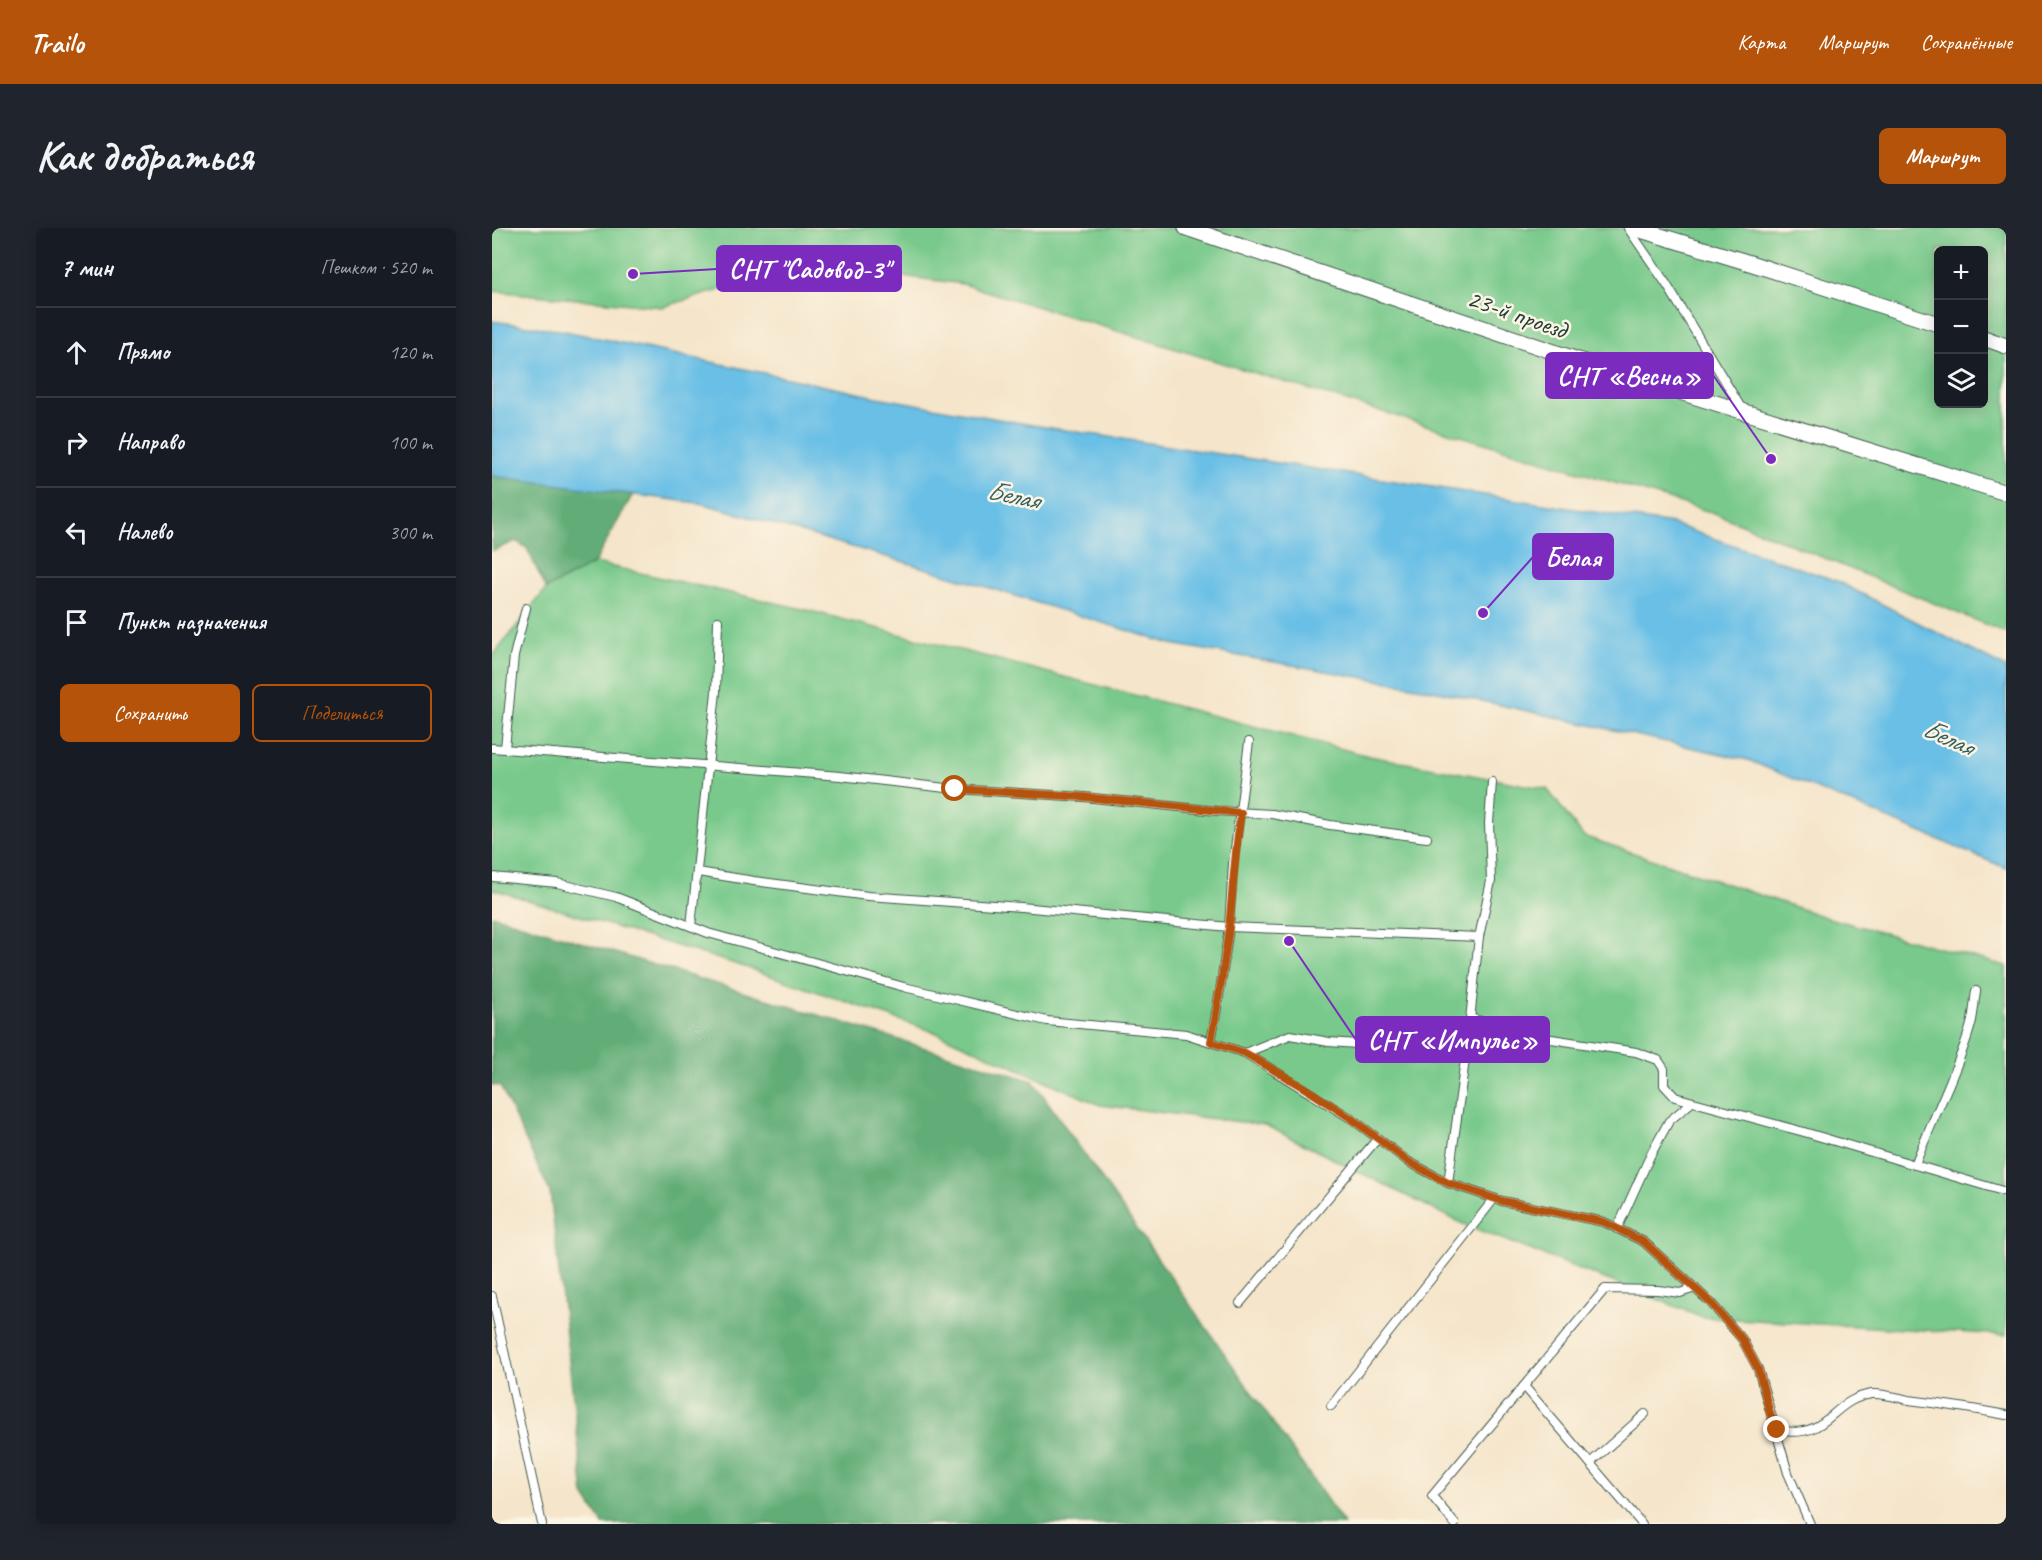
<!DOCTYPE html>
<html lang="ru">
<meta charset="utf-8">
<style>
body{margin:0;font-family:Caveat,sans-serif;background:#20242c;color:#f1f3f6}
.controls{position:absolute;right:18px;top:18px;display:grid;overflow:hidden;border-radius:9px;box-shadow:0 3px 15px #0003}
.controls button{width:54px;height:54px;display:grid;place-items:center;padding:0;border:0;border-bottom:2px solid #363941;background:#171b24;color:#f1f3f6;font:30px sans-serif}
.stop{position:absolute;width:18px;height:18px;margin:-14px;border:4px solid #b45309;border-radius:50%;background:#fff}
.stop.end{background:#b45309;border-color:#fff;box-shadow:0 2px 6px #0008}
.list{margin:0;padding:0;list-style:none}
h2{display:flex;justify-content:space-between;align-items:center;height:78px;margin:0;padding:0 24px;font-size:26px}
h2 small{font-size:20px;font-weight:400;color:#9ea1a6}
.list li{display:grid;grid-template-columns:39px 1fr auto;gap:18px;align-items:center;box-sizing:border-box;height:90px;padding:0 24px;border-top:2px solid #363941}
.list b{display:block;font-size:22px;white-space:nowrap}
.list em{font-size:20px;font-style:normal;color:#9ea1a6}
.actions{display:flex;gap:12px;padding:18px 24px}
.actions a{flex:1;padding:14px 0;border:2px solid #b45309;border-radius:9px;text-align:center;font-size:21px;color:#b45309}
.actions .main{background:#b45309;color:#fff}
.icon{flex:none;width:33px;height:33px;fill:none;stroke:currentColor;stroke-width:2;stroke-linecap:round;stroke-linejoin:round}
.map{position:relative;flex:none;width:1514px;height:1296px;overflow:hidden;border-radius:9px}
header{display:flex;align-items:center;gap:36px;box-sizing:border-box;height:84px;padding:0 30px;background:#b45309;color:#fff}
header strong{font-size:28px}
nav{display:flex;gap:33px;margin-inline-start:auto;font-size:21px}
.intro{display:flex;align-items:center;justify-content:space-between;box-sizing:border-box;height:144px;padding:0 36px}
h1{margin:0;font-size:42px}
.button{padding:15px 27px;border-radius:9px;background:#b45309;color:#fff;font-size:21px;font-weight:700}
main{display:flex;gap:36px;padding:0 36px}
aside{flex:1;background:#171b24;border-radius:9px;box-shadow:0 3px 15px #0003}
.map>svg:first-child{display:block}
.green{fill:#78c98b;stroke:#4c8360;stroke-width:1.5;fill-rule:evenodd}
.forest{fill:#62ad77;stroke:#407556;stroke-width:1.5}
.water{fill:#69bfe6;stroke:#447e8d;stroke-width:1.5}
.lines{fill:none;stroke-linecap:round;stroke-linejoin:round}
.lane-casing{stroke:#3f564a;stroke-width:10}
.street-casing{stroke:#3f564a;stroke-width:17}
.lane{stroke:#fff;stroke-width:8}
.street{stroke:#fff;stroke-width:15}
.route{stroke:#b45309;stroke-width:8}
.labels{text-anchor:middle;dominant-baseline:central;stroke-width:5;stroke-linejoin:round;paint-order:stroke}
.street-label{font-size:26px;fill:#1f3d34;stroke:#fcf5e5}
.water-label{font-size:27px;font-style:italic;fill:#325e60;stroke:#fcf5e5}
.leader{fill:none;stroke:#7b2cbf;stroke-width:2}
.callout-dot{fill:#7b2cbf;stroke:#fcf5e5;stroke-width:2}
.callout{fill:#7b2cbf;stroke:#7b2cbf;stroke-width:2}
.callout-label{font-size:27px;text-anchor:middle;font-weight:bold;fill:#fff}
</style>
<header>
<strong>Trailo</strong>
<nav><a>Карта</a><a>Маршрут</a><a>Сохранённые</a></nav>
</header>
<div class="intro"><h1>Как добраться</h1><a class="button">Маршрут</a></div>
<main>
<aside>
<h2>7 мин<small>Пешком · 520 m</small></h2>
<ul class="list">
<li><svg class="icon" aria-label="ahead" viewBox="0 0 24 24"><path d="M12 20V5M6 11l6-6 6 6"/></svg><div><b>Прямо</b></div><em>120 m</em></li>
<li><svg class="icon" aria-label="right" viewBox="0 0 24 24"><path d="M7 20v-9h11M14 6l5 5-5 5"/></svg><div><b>Направо</b></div><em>100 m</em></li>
<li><svg class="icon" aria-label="left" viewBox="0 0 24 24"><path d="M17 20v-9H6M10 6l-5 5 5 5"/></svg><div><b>Налево</b></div><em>300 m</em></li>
<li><svg class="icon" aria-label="arrive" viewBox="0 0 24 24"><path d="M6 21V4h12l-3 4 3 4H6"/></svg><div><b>Пункт назначения</b></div></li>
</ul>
<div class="actions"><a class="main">Сохранить</a><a>Поделиться</a></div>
</aside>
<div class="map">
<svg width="1514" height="1296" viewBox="0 0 1514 1296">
<rect width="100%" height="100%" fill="#fcf5e5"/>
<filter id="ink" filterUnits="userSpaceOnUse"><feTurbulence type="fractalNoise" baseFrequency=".0167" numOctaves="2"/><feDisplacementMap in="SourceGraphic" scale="12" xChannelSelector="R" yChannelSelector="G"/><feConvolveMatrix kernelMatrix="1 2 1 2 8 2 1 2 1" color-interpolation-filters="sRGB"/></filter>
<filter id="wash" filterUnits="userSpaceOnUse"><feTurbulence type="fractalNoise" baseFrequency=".008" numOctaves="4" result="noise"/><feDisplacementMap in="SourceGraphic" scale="24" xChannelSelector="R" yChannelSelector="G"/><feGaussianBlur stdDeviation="1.35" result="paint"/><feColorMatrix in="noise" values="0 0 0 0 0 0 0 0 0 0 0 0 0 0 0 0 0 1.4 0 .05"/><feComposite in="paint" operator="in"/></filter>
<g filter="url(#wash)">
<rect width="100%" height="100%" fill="#f5e5ca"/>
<g class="green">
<path d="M0 0H1514V405L1225 286 471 56 317 36 170 79 0 63ZM1446 22H1492V176H1446Z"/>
<polygon points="103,335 311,381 877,528 1055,561 1091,608 1333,689 1514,738 1514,1107 1211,1089 971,996 773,897 608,877 445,805 253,739 0,661 0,429 54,361"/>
</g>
<g class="forest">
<polygon points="0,248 141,266 102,335 54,361 35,320 24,313 0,323"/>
<polygon points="0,687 541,853 852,1296 111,1296 92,1267 58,964 8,858 0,857"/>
</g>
<polygon class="water" points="0,93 73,103 385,169 540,197 1180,296 1345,353 1514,440 1514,640 1256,532 936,461 679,416 436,341 213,276 0,248"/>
</g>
<g filter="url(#ink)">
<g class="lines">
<g class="lane-casing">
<g id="lane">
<polyline points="1136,0 1175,57 1251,183"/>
<polyline points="0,520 348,548 463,561 592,569 725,583 780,586 838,597 935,610"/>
<polyline points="13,520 22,428 34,380"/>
<polyline points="206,644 262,653 376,668 529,679 737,699 987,709"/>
<polyline points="0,649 65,655 124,669 216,705 412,759 555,793 694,806 753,825 860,891 917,934 956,955 1010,973 1112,994 1152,1014 1219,1075 1250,1111 1266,1141 1296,1245 1318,1296"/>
<polyline points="199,698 224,464 226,393"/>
<polyline points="978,790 1053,810 1144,824 1166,832 1172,841 1172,857 1183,869 1312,904 1514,964"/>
<polyline points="719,814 729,756 737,699 741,636 757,514"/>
<polyline points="753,825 798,807 837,814 936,821 955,824 974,823"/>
<path d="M1423 937C1440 891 1464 847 1478 800 1482 788 1482 775 1484 763"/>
<polyline points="956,955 976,810 987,709 999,653 997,595 1000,554"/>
<polyline points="1125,1001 1158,928 1177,893 1199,875"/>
<polyline points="0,1068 50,1296"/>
<polyline points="748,1075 886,910"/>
<polyline points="1032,1158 1150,1296"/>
<polyline points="839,1178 1002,971"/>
<path d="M1285 1202C1338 1213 1337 1172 1380 1166 1392 1165 1406 1170 1417 1172 1450 1176 1482 1181 1514 1187"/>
<polyline points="1098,1235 1153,1186"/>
<polyline points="963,1296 940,1268 1113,1061 1166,1062 1188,1065 1203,1060"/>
</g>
</g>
<g class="street-casing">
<g id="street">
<polyline points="694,0 1107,139 1514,265"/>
<polyline points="1142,0 1261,36 1446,96"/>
<polyline points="1492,110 1514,118"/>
</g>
</g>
<use href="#lane" class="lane"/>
<use href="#street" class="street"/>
</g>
</g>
<g class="lines" filter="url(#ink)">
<path class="route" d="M463 561 592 569 749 585C743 623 741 661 737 700 732 738 726 776 719 814L753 825 816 862 860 891 917 934 956 955 1010 973 1112 994 1152 1014 1219 1075 1250 1111 1266 1141 1278 1185 1285 1202"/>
</g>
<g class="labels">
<g class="street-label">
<text transform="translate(1025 86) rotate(19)">23-й проезд</text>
</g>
<g class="water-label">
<text transform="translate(521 267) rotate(12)">Белая</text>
<text transform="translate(1456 509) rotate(24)">Белая</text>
</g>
</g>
<path class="leader" d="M141 46L225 41M1279 231L1221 147M991 385L1041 329M797 713L864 812"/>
<g class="callout-dot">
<circle cx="141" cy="46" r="6"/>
<circle cx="1279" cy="231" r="6"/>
<circle cx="991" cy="385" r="6"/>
<circle cx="797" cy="713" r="6"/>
</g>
<g class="callout">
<rect x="225" y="18" width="184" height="45" rx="6"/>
<rect x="1054" y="125" width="167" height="45" rx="6"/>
<rect x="1041" y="306" width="80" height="45" rx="6"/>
<rect x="864" y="789" width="193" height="45" rx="6"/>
</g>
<g class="callout-label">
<text x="317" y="50">СНТ "Садовод-3"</text>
<text x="1137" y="157">СНТ «Весна»</text>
<text x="1081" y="338">Белая</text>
<text x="961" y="821">СНТ «Импульс»</text>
</g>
</svg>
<div class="controls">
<button>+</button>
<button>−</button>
<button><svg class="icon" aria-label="layers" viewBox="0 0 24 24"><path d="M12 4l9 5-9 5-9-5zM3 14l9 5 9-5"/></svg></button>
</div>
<div class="stop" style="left:463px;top:561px"></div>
<div class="stop end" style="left:1285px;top:1202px"></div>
</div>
</main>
